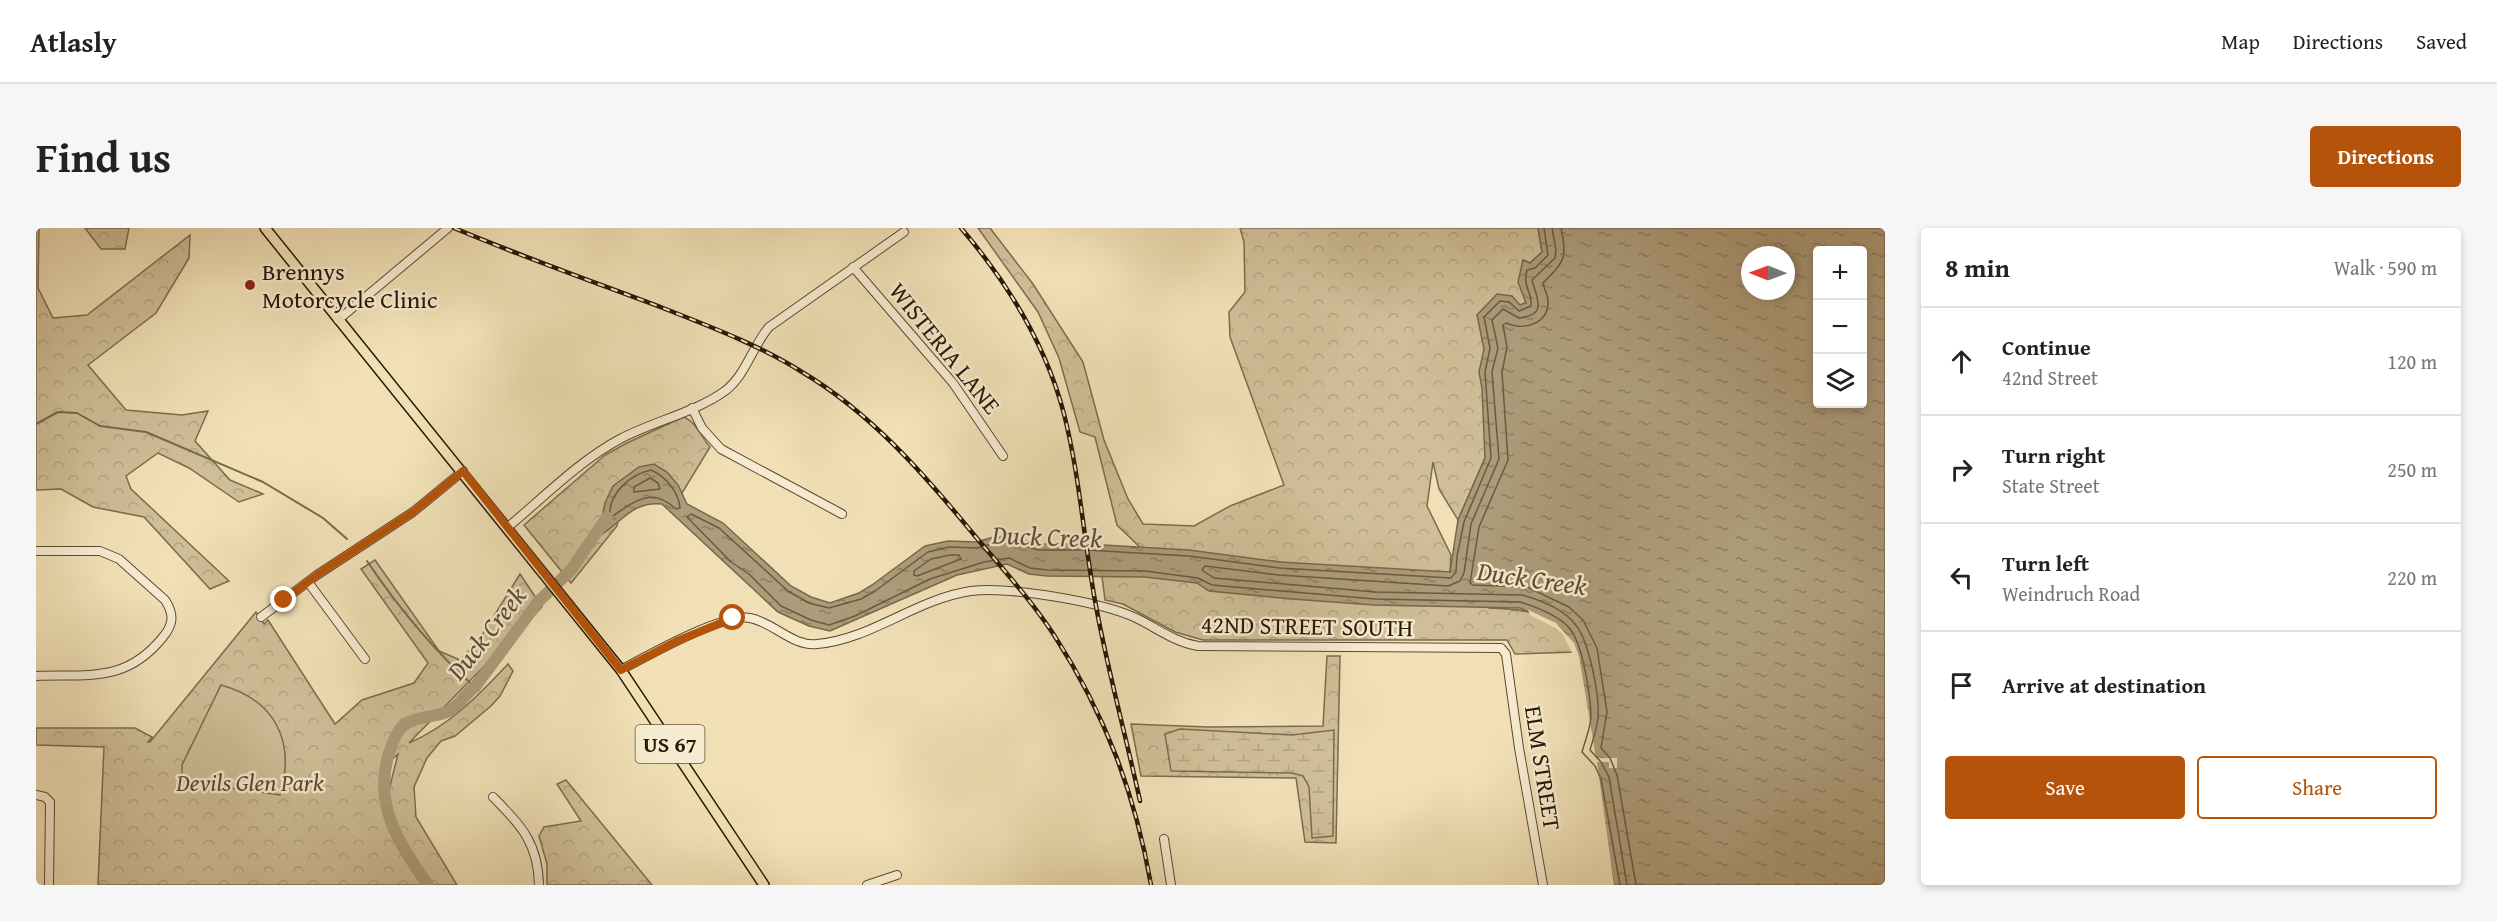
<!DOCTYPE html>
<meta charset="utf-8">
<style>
body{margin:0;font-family:"Gentium Book Plus",serif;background:#f6f6f6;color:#222}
.controls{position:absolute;right:18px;top:18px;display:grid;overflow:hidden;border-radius:6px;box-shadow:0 3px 9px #0003}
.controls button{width:54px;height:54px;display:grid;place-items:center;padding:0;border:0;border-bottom:2px solid #e0e0e0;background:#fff;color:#222;font:30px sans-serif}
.compass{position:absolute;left:1705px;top:18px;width:54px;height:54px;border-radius:50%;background:#fff;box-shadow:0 3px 9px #0003;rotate:271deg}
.stop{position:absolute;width:18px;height:18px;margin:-14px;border:4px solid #b45309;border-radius:50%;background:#fff}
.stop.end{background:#b45309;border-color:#fff;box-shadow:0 2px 6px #0008}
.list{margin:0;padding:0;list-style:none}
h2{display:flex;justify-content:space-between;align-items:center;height:78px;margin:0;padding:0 24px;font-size:26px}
h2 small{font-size:20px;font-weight:400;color:#767676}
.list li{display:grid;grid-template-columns:39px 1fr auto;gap:18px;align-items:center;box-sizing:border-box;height:108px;padding:0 24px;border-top:2px solid #e0e0e0}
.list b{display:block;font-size:22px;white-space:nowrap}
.list p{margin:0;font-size:20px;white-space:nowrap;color:#767676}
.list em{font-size:20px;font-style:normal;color:#767676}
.actions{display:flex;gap:12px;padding:18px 24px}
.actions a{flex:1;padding:14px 0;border:2px solid #b45309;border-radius:6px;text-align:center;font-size:21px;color:#b45309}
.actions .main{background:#b45309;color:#fff}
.icon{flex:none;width:33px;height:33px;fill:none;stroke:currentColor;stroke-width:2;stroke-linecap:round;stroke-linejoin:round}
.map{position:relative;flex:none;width:1849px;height:657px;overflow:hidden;border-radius:6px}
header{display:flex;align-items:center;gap:36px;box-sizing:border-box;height:84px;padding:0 30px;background:#fff;border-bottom:2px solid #e0e0e0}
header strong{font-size:28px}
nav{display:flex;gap:33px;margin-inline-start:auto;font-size:21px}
.intro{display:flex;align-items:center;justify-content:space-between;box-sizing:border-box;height:144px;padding:0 36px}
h1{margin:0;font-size:42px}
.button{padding:15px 27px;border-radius:6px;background:#b45309;color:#fff;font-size:21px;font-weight:700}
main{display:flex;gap:36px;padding:0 36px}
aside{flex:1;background:#fff;border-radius:6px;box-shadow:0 3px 9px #0003}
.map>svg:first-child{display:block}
.forest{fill:url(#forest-crowns);stroke:#7c6b4e;stroke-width:1.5;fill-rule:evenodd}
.wetland{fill:url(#wetland-marsh);stroke:#7c6b4e;stroke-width:1.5}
.garden{fill:#cfbe98;stroke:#7c6b4e;stroke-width:1.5}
.water{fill:url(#water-ripples);stroke:#78674b;stroke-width:1.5;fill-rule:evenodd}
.pier{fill:#f1e0b6}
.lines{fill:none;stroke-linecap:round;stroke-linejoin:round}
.shore{stroke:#6a5a40;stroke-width:1.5}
.stream{stroke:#78674b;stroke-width:2}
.river{stroke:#ad9c7a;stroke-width:12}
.minor-casing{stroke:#5a4a31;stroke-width:10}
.major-casing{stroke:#281805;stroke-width:12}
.minor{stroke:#f6ebd0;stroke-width:8}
.major{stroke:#f1e0b6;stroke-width:9}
.rail-casing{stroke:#281805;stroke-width:4.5}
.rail{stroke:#f6ebd0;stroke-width:2;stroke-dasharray:7;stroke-linecap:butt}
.route{stroke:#b45309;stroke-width:8}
.poi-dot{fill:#8f2418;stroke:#f6ebd0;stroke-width:2}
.labels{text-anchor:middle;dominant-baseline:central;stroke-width:5;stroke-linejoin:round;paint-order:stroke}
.shield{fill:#f6ebd0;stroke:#665742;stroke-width:1.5}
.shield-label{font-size:22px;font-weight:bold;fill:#281805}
.poi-label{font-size:24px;fill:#281805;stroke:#f6ebd0;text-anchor:start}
.street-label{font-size:24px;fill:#281805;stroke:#f6ebd0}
.park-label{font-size:24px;font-style:italic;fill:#5a4a31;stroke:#f6ebd0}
.water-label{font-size:26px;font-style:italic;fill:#5d4d34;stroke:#f6ebd0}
</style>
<header>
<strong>Atlasly</strong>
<nav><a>Map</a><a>Directions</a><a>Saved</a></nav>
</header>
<div class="intro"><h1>Find us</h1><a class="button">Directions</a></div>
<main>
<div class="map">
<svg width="1849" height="657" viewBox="0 0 1849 657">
<defs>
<pattern id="forest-crowns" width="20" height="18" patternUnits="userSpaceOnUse" patternTransform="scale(1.5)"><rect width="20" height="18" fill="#cfbe98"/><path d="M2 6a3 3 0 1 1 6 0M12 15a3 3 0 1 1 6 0" fill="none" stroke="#b2a382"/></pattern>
<pattern id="wetland-marsh" width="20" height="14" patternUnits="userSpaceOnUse" patternTransform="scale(1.5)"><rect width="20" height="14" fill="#cfbe98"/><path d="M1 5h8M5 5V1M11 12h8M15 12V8" fill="none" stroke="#b2a382"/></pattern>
<pattern id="water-ripples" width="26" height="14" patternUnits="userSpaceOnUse" patternTransform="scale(1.5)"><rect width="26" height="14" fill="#ad9c7a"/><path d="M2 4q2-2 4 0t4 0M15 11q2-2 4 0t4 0" fill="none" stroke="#8d7e62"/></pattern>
</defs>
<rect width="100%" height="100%" fill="#f1e0b6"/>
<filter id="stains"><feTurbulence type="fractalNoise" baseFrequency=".00333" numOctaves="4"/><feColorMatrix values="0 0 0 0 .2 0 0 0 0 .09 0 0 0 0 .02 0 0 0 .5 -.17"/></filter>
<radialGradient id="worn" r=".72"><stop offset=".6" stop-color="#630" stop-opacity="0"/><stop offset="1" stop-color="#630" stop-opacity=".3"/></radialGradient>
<g class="forest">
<polygon points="0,0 3,0 2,60 17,90 51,87 154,7 153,30 120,85 52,137 90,182 146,187 172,183 159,213 194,252 227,266 203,274 153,240 122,225 90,248 95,261 193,353 174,361 108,289 57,279 25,261 0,262"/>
<polygon points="49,0 93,0 89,21 65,21"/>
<path d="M942 0H954L997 56 1047 134 1068 212 1092 271 1107 296 1158 298 1194 278 1248 257 1194 109 1193 84 1209 64 1208 14 1204 0H1502L1506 24 1494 35 1487 32 1490 75 1484 77 1449 230 1422 292 1403 261 1397 234 1391 278 1415 327 1414 344 1453 380C1495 381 1519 385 1539 424L1479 426 1471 412H1167L1139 404 1087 376 1069 372 1063 325 1246 334 1109 324 1081 297 1059 209 1044 204 1023 130 1002 84Z"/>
<path d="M647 189C660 193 665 209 674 219L643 270 588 266 581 298 535 355 488 297 569 227 591 215Z"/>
<path d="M339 332 403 423 424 432 443 412 484 346 506 379 373 515C413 498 443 467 472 436L477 443 464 468 455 478 419 508 405 513 391 530 378 559 380 589 421 657H62L68 519 0 517V500H99L116 509 112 514H114L220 384 228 396 232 392 299 496 326 472 378 455 392 435 325 341ZM362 526 354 558 344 543Z"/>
<polygon points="1291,428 1304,428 1300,615 1269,614 1260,550 1105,548 1095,496 1172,499 1287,498"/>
<polygon points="530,552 616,657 511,657 511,636 503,608 508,599 545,593 521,556"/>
</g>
<polygon class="wetland" points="1144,501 1256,507 1298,502 1297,608 1276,610 1273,559 1267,548 1256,545 1135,543 1129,506"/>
<path class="garden" d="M185 457C239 472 260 513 244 567L149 553 146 545V537Z"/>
<path class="water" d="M1502 0H1849V657H1578L1539 424 1529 405 1522 398 1484 380 1338 377 1256 371 1173 363 1161 355 1109 349 1011 348 993 346 971 336 921 347 794 403 773 398 742 384 626 276C597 273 587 293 566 306L563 303 569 275 577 258 603 239 618 236 631 244 642 257 651 276 687 295 755 358 775 369 794 375 823 365 836 357 889 318 912 313 940 314 958 309H978L1002 316H1050L1153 322 1244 334 1414 344 1422 292 1449 230 1446 160 1443 144 1448 121 1441 87 1461 66 1476 68 1484 77 1490 75 1482 54 1487 32 1494 35 1506 24ZM1782 22H1826V176H1782ZM1714 27H1750V63H1714Z"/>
<polygon class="pier" points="1492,382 1520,395 1538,415 1543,428 1560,530 1581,530 1581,540 1573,540 1573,534 1561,534 1578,657 1575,657 1557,553 1552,543 1538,529 1537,523 1546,487 1536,425 1527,407 1521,401 1494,387"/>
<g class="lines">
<g class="shore">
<path d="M1508 0 1512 27 1499 40 1491 42C1486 60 1497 64 1495 78L1483 83 1473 74 1464 73 1448 89 1454 120 1449 144 1455 230 1428 294 1421 328 1420 344 1415 350 1243 340 1153 328 1050 322H1002L978 315H959L941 320 913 319 892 324 839 363 825 371 793 380 773 375 752 363 683 300 655 286 651 289 695 334 713 346 745 378 775 392 793 397 819 388 894 351 948 334 973 330 994 340 1011 342 1109 343 1162 350 1176 357 1339 371 1484 374C1500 379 1523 387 1534 401 1547 417 1554 466 1555 487 1555 500 1549 512 1546 524L1559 538 1565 551 1584 657"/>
<path d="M1516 0 1520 22 1519 30 1496 52C1501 71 1512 87 1483 90L1467 81 1456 92 1462 120 1456 144 1463 231 1435 296 1428 345 1424 353 1412 358 1243 347 1169 338 1166 342 1178 350 1339 364 1486 367C1504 372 1527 381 1539 396 1553 412 1564 469 1562 490 1561 501 1557 511 1554 522L1565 534 1573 549 1591 657"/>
<path d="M1525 0C1532 30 1528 34 1507 55 1508 61 1512 67 1512 73 1513 96 1487 103 1470 95L1467 97 1471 119 1466 144 1472 232 1443 299 1434 355 1437 357 1491 359 1533 379 1547 392 1561 420 1571 484 1565 520 1574 530 1581 547 1600 657"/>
<path d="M615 242C629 248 643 264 644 280L640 281C616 259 600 272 577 288L574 287C572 266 595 246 615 242Z"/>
<polygon points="614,250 622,255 624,261 598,264 598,259"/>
<polygon points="914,327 923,327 925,331 881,348 878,347 878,343 895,331"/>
</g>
<g class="stream">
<polyline points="0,196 22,184 41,185 64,198 110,204 227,254 287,290 311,311"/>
<path d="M331 333C362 379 397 422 439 459"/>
</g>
<path class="river" d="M392 657C363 615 337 578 353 525 356 517 359 506 365 500 378 486 403 491 416 481 424 476 429 466 439 459L502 374 535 342 571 289"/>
<g class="minor-casing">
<g id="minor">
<polyline points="817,39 917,155 967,228"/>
<polyline points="302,92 412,0"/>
<polyline points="656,180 666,200 685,221 806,286"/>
<path d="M472 299C508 269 543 233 584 211 618 193 658 185 689 163 710 147 716 119 733 99L868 4"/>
<path d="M0 323H64L83 331 129 372C138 386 138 396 127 409 90 455 53 446 0 448"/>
<polyline points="272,354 329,431"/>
<polyline points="225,389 281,347 377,284 427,243"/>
<path d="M585 442C611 428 687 385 714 390 737 394 757 419 781 416 836 411 880 371 935 363 972 358 1066 374 1100 390 1121 400 1138 414 1162 418L1465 420 1470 426 1483 520 1507 657"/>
<polyline points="0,567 9,569 14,574 13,657"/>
<path d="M457 569C485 598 502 614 503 657"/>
<polyline points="1128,611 1135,657"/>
<polyline points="831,657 861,647"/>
</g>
</g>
<g class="major-casing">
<polyline id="major" points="229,0 585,442 728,657"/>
</g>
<use href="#minor" class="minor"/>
<use href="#major" class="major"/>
<g class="rail-casing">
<g id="rail">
<path d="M418 0C487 29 558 54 627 80 675 99 723 117 766 144 835 185 888 246 939 308 966 340 995 372 1018 407 1069 486 1099 565 1115 657"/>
<path d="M925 0C971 54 1010 117 1028 186 1044 249 1048 315 1060 378 1072 444 1090 508 1104 573"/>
</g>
</g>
<use href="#rail" class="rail"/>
</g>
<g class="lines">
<polyline class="route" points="248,372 281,347 377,284 427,243 585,442 641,413 697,390"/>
</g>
<circle class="poi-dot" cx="214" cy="57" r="6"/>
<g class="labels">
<rect class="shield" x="599.5" y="497" width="69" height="38" rx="4.5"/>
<g class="shield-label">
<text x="634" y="516">US 67</text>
</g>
<g class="poi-label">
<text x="226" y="43">Brennys<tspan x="226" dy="28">Motorcycle Clinic</tspan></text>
</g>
<g class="street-label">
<text transform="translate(909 120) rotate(51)">WISTERIA LANE</text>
<text transform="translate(1271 398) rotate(1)">42ND STREET SOUTH</text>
<text transform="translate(1507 540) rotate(81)">ELM STREET</text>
</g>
<g class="park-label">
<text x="214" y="554">Devils Glen Park</text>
</g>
<g class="water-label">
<text transform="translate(1011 308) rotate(2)">Duck Creek</text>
<text transform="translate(1496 350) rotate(8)">Duck Creek</text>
<text transform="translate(450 405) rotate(-52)">Duck Creek</text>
</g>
</g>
<rect width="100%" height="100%" filter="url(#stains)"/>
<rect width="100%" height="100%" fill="url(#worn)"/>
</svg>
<div class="controls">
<button>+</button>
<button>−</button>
<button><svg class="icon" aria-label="layers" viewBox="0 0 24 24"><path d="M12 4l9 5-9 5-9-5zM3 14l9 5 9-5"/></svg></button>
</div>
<svg class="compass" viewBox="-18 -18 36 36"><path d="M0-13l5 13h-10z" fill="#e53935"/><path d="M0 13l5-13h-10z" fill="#767676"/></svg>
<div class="stop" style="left:697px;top:390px"></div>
<div class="stop end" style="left:248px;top:372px"></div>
</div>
<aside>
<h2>8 min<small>Walk · 590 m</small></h2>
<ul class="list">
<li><svg class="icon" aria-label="ahead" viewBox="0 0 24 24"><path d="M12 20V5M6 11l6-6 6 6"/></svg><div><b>Continue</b><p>42nd Street</p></div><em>120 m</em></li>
<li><svg class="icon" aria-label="right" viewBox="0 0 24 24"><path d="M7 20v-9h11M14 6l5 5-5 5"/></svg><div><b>Turn right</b><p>State Street</p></div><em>250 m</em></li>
<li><svg class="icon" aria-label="left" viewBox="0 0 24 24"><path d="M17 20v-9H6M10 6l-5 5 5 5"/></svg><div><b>Turn left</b><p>Weindruch Road</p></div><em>220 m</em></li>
<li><svg class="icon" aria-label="arrive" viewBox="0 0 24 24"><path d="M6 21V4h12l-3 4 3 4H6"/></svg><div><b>Arrive at destination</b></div></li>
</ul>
<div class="actions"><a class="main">Save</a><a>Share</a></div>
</aside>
</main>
